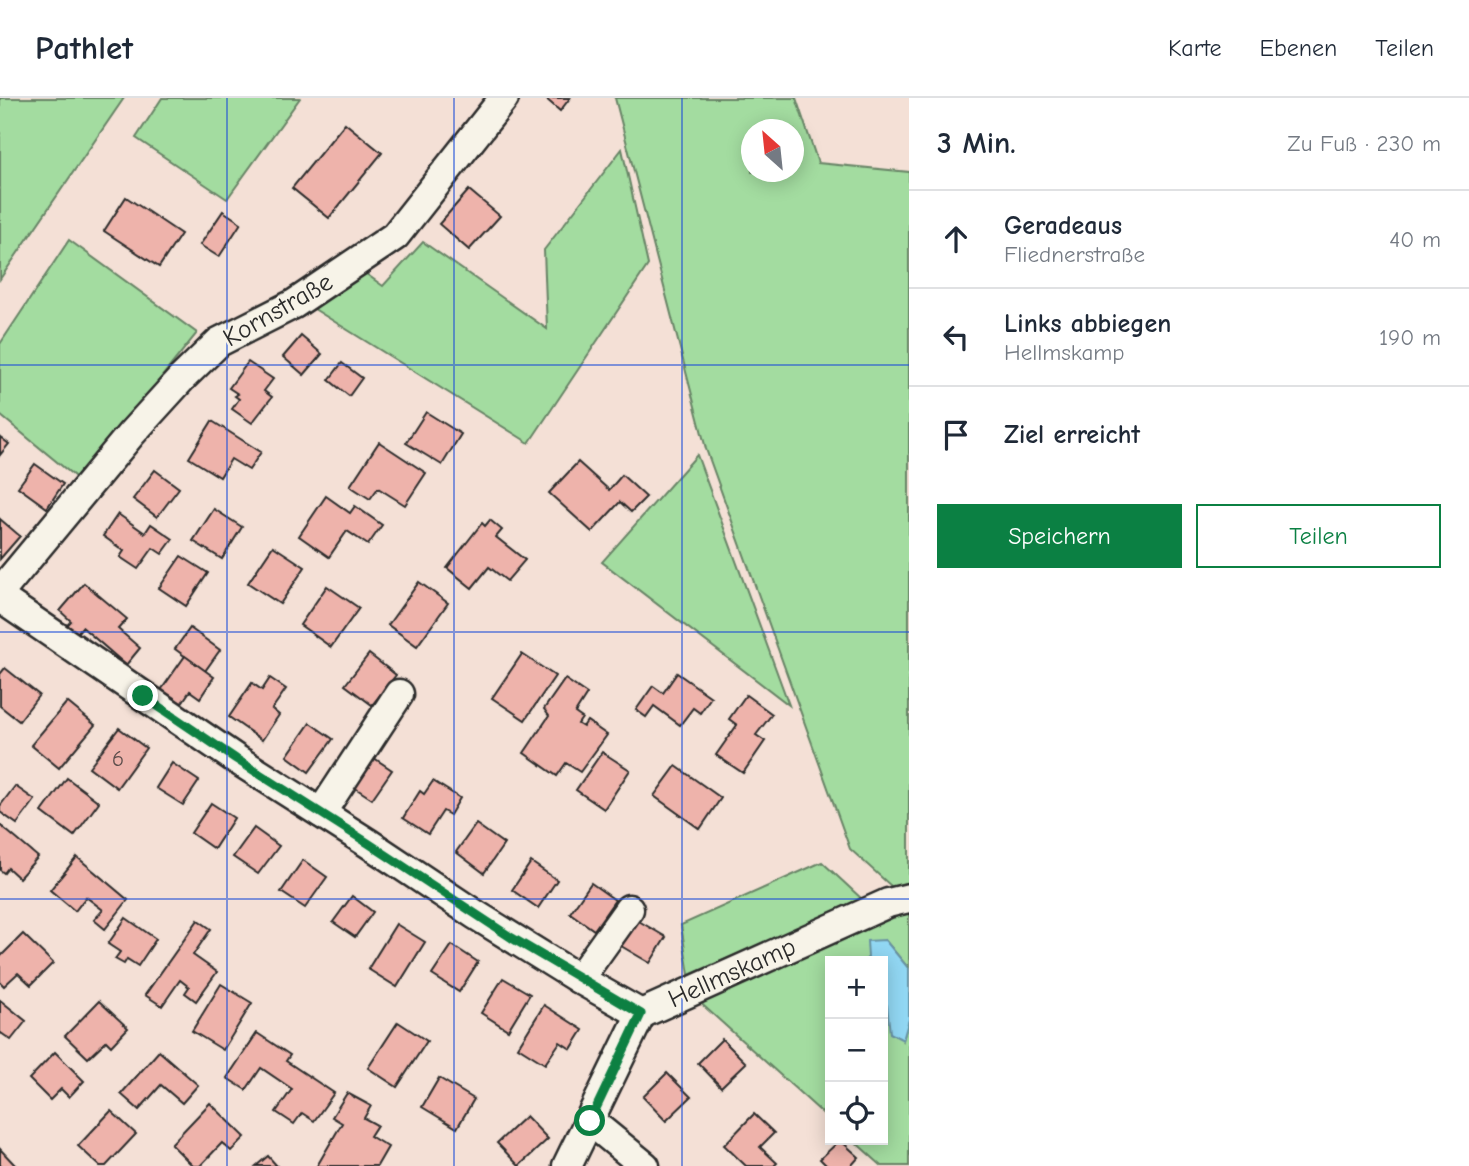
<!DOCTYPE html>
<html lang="de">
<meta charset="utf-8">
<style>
body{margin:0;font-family:"Comic Neue",sans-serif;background:#f2f2f3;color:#1f2937}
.controls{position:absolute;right:21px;bottom:21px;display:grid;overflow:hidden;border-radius:0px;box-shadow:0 4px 18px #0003}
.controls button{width:63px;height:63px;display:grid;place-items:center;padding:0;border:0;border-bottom:2px solid #e0e1e3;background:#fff;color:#1f2937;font:35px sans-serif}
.compass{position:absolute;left:741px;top:21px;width:63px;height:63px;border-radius:50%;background:#fff;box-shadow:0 4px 18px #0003;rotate:333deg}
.stop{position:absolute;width:21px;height:21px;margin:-16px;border:5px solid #0b8043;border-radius:50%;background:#fff}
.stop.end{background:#0b8043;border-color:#fff;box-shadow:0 2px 7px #0008}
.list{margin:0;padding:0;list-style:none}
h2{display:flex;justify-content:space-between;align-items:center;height:91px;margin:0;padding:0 28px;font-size:30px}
h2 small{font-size:23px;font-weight:400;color:#747a83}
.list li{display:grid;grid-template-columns:46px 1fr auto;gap:21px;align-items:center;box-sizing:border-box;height:98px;padding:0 28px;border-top:2px solid #e0e1e3}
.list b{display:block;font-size:26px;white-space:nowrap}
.list p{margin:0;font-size:23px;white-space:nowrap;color:#747a83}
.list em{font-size:23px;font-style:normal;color:#747a83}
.actions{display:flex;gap:14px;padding:21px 28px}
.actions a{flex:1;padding:16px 0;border:2px solid #0b8043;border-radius:0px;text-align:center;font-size:24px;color:#0b8043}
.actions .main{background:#0b8043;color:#fff}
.icon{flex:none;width:38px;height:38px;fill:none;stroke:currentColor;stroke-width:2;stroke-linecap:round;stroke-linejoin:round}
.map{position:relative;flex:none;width:909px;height:1068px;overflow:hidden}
header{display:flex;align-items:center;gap:42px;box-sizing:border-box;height:98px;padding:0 35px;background:#fff;border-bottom:2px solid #e0e1e3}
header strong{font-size:33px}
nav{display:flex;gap:38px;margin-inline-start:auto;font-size:24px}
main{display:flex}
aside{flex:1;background:#fff}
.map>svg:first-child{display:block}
.green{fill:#a3dca0;stroke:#678466;stroke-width:2;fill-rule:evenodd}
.water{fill:#92d8f4;stroke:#6993a4;stroke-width:2}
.building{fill:#eeb3ab;stroke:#2b2b2b;stroke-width:2}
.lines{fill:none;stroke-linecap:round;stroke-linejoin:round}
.minor-casing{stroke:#2b2b2b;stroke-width:33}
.minor{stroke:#f7f3e8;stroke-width:28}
.route{stroke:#0b8043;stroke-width:9}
.grid{fill:none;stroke:#1d4ed8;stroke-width:2;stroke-opacity:0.55}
.labels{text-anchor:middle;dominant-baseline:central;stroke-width:5;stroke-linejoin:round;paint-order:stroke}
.number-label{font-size:23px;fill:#5c4d4b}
.street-label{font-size:26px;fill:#2b2b2b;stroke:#f7f3e8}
</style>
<header>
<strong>Pathlet</strong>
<nav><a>Karte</a><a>Ebenen</a><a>Teilen</a></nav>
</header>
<main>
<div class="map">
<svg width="909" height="1068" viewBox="0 0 909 1068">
<rect width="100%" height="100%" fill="#f4e0d6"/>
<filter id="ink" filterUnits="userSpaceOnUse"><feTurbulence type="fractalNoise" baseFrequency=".0143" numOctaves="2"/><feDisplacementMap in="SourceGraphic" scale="14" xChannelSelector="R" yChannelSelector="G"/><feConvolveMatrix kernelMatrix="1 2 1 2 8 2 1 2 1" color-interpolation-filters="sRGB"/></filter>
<g filter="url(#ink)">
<g class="green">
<polygon points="0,0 124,0 0,181"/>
<polygon points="162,0 300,0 227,101 136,40"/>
<path d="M615 0H796L818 65 909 74V784L892 789 850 751 706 351ZM752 32H794V74H752Z"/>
<polygon points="622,51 648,167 529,345 311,209 362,173 383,188 423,144 547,231 544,152"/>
<polygon points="69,142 197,235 79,382 0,317 0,246"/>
<polygon points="697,357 789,607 602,464"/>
<polygon points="822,764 863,802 689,877 681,827"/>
<polygon points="909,814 909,871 885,842 865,863 830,863 830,1022 696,901 857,828"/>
<polygon points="883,904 887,907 903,942 909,921 909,1068 882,1068 853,1042 883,1042"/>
</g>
<polygon class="water" points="885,842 909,871 909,921 903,942 890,935 887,907 883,904 883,863 865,863 868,859 867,843"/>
<g class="building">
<polygon points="545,0 570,0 560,13"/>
<polygon points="345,25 382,55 329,120 292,90"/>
<polygon points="469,92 500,118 469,152 439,126"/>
<polygon points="126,99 181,136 159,169 104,133"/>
<polygon points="223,113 241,125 219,159 200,147"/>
<polygon points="301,238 322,256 304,277 283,259"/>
<polygon points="248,264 273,281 264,293 272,299 252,325 232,311 239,301 235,298 238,296 229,290"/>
<polygon points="342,265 362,280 349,298 329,282"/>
<polygon points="426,314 461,336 442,367 406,345"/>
<polygon points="212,323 261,354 249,372 231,361 220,379 189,360"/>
<polygon points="0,339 9,346 0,357"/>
<polygon points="379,344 426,375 405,407 378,390 370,401 350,388"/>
<polygon points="578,364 609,392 622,377 646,399 631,414 620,404 592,434 549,395"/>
<polygon points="35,366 63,386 47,410 18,389"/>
<polygon points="155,372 179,390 157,419 133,401"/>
<polygon points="326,398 350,415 355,408 382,427 368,447 347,433 329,459 299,438"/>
<polygon points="214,411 242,429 222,461 193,443"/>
<polygon points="118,416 145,435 151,426 173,441 162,456 153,450 138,471 120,459 124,453 103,438"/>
<polygon points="0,421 20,438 0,461"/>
<polygon points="490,422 502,432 496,439 525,462 507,483 489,469 472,490 447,470 482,425 485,428"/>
<polygon points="273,448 305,469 280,506 248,485"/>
<polygon points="181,458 208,475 186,508 159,490"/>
<polygon points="419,484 448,505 417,548 388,527"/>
<polygon points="84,485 127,521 118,531 140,550 126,567 82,529 72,541 62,533 71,523 60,513"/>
<polygon points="327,488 359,510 331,549 300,527"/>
<polygon points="190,530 220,552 205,573 175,551"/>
<polygon points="369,556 396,577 372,607 345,587"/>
<polygon points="522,556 555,578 525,622 492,600"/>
<polygon points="185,558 214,579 200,600 190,593 179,609 159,595"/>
<polygon points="5,570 39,597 19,623 0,608 0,576"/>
<polygon points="677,575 711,599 700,615 693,610 680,627 654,608 646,619 636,612 653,588 663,595"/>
<polygon points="270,580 286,591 272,611 279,617 262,642 229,619 252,585 262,592"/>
<polygon points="565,581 587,596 575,615 582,620 578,626 583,629 587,623 607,637 580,674 566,665 557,678 524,655 549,618 544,611"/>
<polygon points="746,597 772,616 756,637 765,643 743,675 716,657 737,627 729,621"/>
<polygon points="67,604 95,627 59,670 31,647"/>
<polygon points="310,625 333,641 309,674 287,658"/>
<polygon points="119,630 146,650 117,690 89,669"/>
<polygon points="365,654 392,672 372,701 346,684"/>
<polygon points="602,654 630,672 604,711 576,692"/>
<polygon points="172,665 199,683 183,707 156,690"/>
<polygon points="676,668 721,700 700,731 654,698"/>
<polygon points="67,680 99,704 74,738 42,714"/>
<polygon points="433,683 460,700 450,717 443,713 428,736 403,720 420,693 424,696"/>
<polygon points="15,688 35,702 17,726 0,714 0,708"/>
<polygon points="211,705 234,720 214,751 191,735"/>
<polygon points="476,726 504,746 484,775 456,754"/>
<polygon points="0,727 38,759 19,780 8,770 4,775 0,772"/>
<polygon points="254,730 279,748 258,776 233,759"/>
<polygon points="77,759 128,802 105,831 94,822 103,812 86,799 75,813 50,792"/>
<polygon points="303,762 327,779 305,810 281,794"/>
<polygon points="531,764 557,782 538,810 512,792"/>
<polygon points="591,785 615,802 594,832 570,815"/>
<polygon points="352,798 373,814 355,839 333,824"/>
<polygon points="126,820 156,841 138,868 127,861 124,866 115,861 120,854 108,846"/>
<polygon points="198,822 211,831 193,857 217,874 196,903 185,895 189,889 180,882 162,908 145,897"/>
<polygon points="637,822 666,839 650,865 621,848"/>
<polygon points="396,826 425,844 397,889 368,871"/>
<polygon points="23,836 53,865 31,887 18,875 4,888 0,884 0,859"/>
<polygon points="452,847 478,864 459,894 432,877"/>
<polygon points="503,880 530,896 508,932 481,915"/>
<polygon points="221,886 252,905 223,952 192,933"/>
<polygon points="0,902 26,923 11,942 1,935 0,936"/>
<polygon points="99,903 128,930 111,948 106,943 88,960 65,938"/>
<polygon points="544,907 583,932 571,951 560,944 545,966 518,949"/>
<polygon points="398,924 427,943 397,989 368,970"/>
<polygon points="257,935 290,957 286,963 334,995 314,1023 302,1015 294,1026 276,1014 292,991 261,970 246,992 227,980"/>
<polygon points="722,941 746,965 721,989 698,965"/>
<polygon points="159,953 198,987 182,1005 161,987 139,1012 121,996"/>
<polygon points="55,954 84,983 69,999 61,991 50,1002 29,981"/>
<polygon points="667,975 691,999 666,1023 643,999"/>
<polygon points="439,980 474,1001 457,1030 422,1009"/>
<polygon points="347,995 371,1008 364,1020 377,1027 370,1038 388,1049 377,1068 317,1068 342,1025 332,1019"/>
<polygon points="210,1005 245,1039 231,1053 222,1045 200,1068 193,1068 171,1046"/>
<polygon points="111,1013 136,1036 106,1068 100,1068 78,1048"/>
<polygon points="754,1016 774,1035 760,1049 777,1065 774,1068 746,1068 724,1047"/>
<polygon points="526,1018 548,1041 519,1068 497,1045"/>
<polygon points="840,1042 859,1059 851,1068 827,1068 820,1061"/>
<polygon points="0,1051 16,1068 0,1068"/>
<polygon points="268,1058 277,1068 256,1068"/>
</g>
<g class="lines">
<g class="minor-casing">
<g id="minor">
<polyline points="0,494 131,336 182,280 219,244 294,206 395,138 504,0"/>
<polyline points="0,500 236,661 368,745 476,817 579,881 641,916"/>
<polyline points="321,715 399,596"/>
<polyline points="579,881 629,811"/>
<polyline points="641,916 888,805 909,800"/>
<polyline points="590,1023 645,1068"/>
<polyline points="567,1068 641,916"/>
</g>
</g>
<use href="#minor" class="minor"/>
</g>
</g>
<g class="lines" filter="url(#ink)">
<polyline class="route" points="143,598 236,661 368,745 512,840 641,916 590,1023"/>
</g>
<path class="grid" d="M227 0V1068M454 0V1068M682 0V1068M0 267H909M0 534H909M0 801H909"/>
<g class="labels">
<g class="number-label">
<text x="118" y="660">6</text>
</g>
<g class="street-label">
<text transform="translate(278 212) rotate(-30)">Kornstraße</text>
<text transform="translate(732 875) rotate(-24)">Hellmskamp</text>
</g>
</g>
</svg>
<div class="controls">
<button>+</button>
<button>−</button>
<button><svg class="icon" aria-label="locate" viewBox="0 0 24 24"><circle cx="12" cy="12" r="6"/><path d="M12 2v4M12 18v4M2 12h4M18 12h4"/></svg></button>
</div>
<svg class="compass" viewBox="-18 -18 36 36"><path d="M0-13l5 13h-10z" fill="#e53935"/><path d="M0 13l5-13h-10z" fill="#747a83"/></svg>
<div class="stop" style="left:590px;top:1023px"></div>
<div class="stop end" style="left:143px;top:598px"></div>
</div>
<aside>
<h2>3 Min.<small>Zu Fuß · 230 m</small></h2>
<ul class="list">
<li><svg class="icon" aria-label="ahead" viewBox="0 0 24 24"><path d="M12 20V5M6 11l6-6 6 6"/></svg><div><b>Geradeaus</b><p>Fliednerstraße</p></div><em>40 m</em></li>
<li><svg class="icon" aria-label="left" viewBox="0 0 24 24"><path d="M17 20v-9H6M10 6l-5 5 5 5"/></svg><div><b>Links abbiegen</b><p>Hellmskamp</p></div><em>190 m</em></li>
<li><svg class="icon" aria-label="arrive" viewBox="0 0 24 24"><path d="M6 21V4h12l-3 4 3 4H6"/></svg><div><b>Ziel erreicht</b></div></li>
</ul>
<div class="actions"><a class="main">Speichern</a><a>Teilen</a></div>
</aside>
</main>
